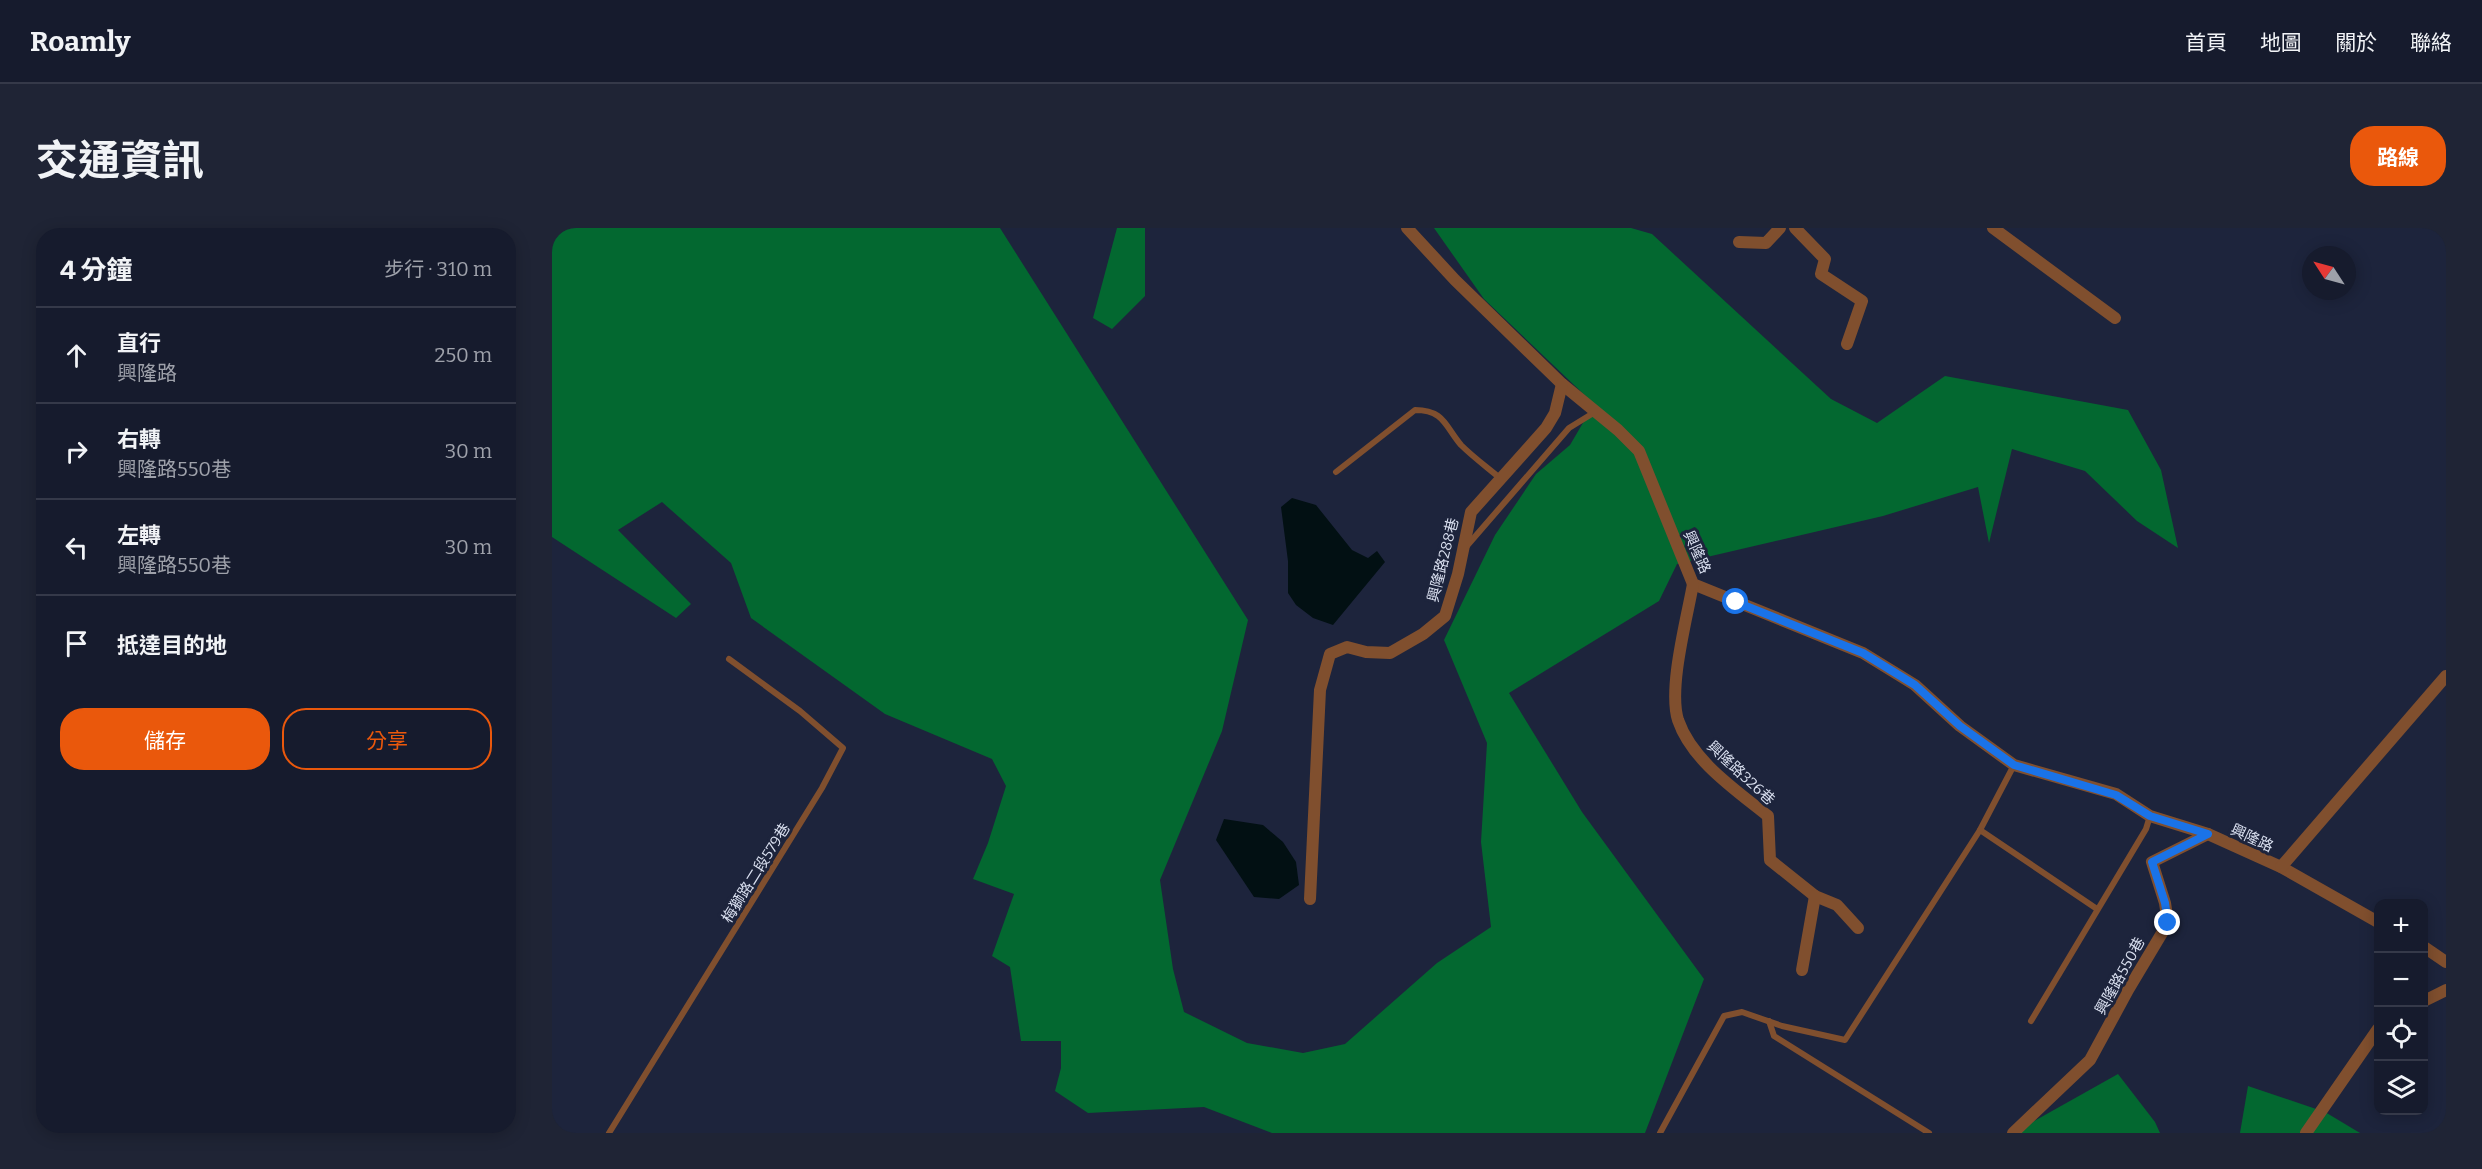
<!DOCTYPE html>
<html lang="zh-TW">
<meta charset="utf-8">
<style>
body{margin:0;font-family:Bitter,"Noto Sans TC",serif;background:#1f2435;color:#f1f3f6}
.controls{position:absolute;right:18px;bottom:18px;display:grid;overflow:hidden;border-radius:12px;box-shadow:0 3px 15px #0003}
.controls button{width:54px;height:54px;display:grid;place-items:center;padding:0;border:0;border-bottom:2px solid #353949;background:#161b2d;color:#f1f3f6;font:30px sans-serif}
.compass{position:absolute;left:1750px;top:18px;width:54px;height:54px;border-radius:50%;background:#161b2d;box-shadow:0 3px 15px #0003;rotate:306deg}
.stop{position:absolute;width:18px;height:18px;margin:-14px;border:4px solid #1a73e8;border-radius:50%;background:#fff}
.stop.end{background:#1a73e8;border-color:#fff;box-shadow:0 2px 6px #0008}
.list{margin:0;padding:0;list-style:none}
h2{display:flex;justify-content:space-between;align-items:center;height:78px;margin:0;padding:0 24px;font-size:26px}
h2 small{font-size:20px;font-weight:400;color:#9ea1aa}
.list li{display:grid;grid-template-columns:39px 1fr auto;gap:18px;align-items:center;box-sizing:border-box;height:96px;padding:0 24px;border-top:2px solid #353949}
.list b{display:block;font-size:22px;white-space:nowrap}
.list p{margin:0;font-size:20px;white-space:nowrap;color:#9ea1aa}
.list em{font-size:20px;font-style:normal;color:#9ea1aa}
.actions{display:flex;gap:12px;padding:18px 24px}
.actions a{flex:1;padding:14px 0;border:2px solid #ea580c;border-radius:24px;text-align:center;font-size:21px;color:#ea580c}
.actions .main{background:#ea580c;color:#fff}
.icon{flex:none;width:33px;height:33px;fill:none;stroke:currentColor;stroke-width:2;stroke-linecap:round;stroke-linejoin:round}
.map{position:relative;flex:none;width:1894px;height:905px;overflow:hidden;border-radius:24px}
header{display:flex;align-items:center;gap:36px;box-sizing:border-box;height:84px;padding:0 30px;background:#161b2d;border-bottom:2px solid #353949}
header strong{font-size:28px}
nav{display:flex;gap:33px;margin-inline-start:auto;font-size:21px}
.intro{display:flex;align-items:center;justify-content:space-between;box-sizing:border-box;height:144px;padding:0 36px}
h1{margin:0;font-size:42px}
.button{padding:15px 27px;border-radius:24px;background:#ea580c;color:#fff;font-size:21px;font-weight:700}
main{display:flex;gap:36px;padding:0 36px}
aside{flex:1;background:#161b2d;border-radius:24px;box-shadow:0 3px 15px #0003}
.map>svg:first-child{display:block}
.forest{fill:#036830}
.water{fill:#021013}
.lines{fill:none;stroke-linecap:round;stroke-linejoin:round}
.service{stroke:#804f2e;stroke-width:6}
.minor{stroke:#804f2e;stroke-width:12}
.route{stroke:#1a73e8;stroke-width:8}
.labels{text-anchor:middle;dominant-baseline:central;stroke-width:6;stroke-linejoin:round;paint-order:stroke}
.street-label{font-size:15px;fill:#d9dfef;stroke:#1d243c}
</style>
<header>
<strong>Roamly</strong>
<nav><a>首頁</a><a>地圖</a><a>關於</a><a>聯絡</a></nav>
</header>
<div class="intro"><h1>交通資訊</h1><a class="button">路線</a></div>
<main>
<aside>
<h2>4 分鐘<small>步行 · 310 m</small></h2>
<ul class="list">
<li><svg class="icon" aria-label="ahead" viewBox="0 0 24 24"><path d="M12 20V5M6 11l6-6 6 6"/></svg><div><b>直行</b><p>興隆路</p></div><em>250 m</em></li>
<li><svg class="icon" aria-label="right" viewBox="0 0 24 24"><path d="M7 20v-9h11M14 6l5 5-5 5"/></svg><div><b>右轉</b><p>興隆路550巷</p></div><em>30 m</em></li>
<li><svg class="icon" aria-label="left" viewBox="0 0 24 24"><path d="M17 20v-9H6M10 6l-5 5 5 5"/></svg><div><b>左轉</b><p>興隆路550巷</p></div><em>30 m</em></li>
<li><svg class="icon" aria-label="arrive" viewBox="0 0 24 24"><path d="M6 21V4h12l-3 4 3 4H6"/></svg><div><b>抵達目的地</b></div></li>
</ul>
<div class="actions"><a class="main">儲存</a><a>分享</a></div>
</aside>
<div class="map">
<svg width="1894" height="905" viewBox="0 0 1894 905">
<rect width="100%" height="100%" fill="#1d243c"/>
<g class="forest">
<polygon points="0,0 448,0 696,392 670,503 608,652 621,741 632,784 695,815 751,825 793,816 885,735 939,699 929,614 935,515 892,412 943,307 984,246 1018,217 1042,176 932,71 882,0 1079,0 1100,6 1279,171 1325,195 1393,148 1576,182 1609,242 1626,320 1585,293 1533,243 1460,221 1437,315 1426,259 1331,288 1125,336 1107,373 957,465 1030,584 1152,751 1093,905 720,905 652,879 536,885 503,863 509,840 509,813 469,813 458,739 440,728 462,666 421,651 436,615 454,558 440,531 333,486 199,390 179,335 110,274 66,302 139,376 124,390 0,309"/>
<polygon points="565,0 593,0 593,68 560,101 541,90"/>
<polygon points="1566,846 1603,894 1608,905 1461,905"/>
<polygon points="1696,858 1773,884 1808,905 1688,905"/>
</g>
<g class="water">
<polygon points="740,270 764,277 800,322 816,330 825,323 833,334 781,397 761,390 744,377 736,365 736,333 729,279"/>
<polygon points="672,591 711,597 731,614 744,634 747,657 727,671 702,669 664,612"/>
</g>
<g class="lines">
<g class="service">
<path d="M784 244 863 182C892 182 893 198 909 217 921 229 936 240 949 251"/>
<polyline points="914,319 1017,200 1043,184"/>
<polyline points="1428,602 1545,681"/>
<polyline points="1217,793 1222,808 1377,905"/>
<polyline points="1479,793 1594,601 1598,588"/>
<polyline points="57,905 270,560 291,520 248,483 177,431"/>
<polyline points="1108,905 1172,788 1190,784 1230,798 1293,812 1428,602 1462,537"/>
</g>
<g class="minor">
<polyline points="855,0 903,52 1010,156 1066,202 1087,223 1141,356 1311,425 1363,457 1408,498 1462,537 1564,566 1598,588 1656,606 1729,639 1826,694"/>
<polyline points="1243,0 1273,31 1269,46 1310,73 1295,116"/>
<polyline points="1441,0 1563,90"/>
<polyline points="1187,14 1214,15 1228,0"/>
<path d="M1141 356C1135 390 1116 460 1126 492 1140 533 1184 562 1216 588L1218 632 1263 668 1285 677 1306 700"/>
<polyline points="1729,639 1894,448"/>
<polyline points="758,671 768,462 778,426 795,419 814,424 838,425 871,406 893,388 906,346 919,284 994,200 1003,185 1010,156"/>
<polyline points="1872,719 1894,734"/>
<polyline points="1250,742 1263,668"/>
<polyline points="1872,773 1894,762"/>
<polyline points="1461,905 1538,832 1576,762 1616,695 1613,675 1600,634 1656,606"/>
<polyline points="1754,905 1826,801"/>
</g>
</g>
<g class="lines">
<polyline class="route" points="1184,374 1311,425 1363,457 1408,498 1462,537 1564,567 1598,588 1656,606 1600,634 1613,675 1616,695"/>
</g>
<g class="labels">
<g class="street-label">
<text transform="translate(1145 324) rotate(66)">興隆路</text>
<text transform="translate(891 332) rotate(-76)">興隆路288巷</text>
<text transform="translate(1189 545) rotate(43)">興隆路326巷</text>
<text transform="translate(1700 610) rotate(25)">興隆路</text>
<text transform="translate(204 645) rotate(-58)">梅獅路二段579巷</text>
<text transform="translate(1568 748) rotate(-61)">興隆路550巷</text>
</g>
</g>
</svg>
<div class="controls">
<button>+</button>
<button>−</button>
<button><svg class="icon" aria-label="locate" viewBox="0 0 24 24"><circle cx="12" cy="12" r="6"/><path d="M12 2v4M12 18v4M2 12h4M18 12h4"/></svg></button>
<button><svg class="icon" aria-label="layers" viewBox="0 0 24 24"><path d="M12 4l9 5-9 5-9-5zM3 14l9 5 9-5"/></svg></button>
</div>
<svg class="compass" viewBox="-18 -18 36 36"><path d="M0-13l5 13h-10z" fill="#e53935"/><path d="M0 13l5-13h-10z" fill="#9ea1aa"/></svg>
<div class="stop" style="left:1184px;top:374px"></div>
<div class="stop end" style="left:1616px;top:695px"></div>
</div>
</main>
